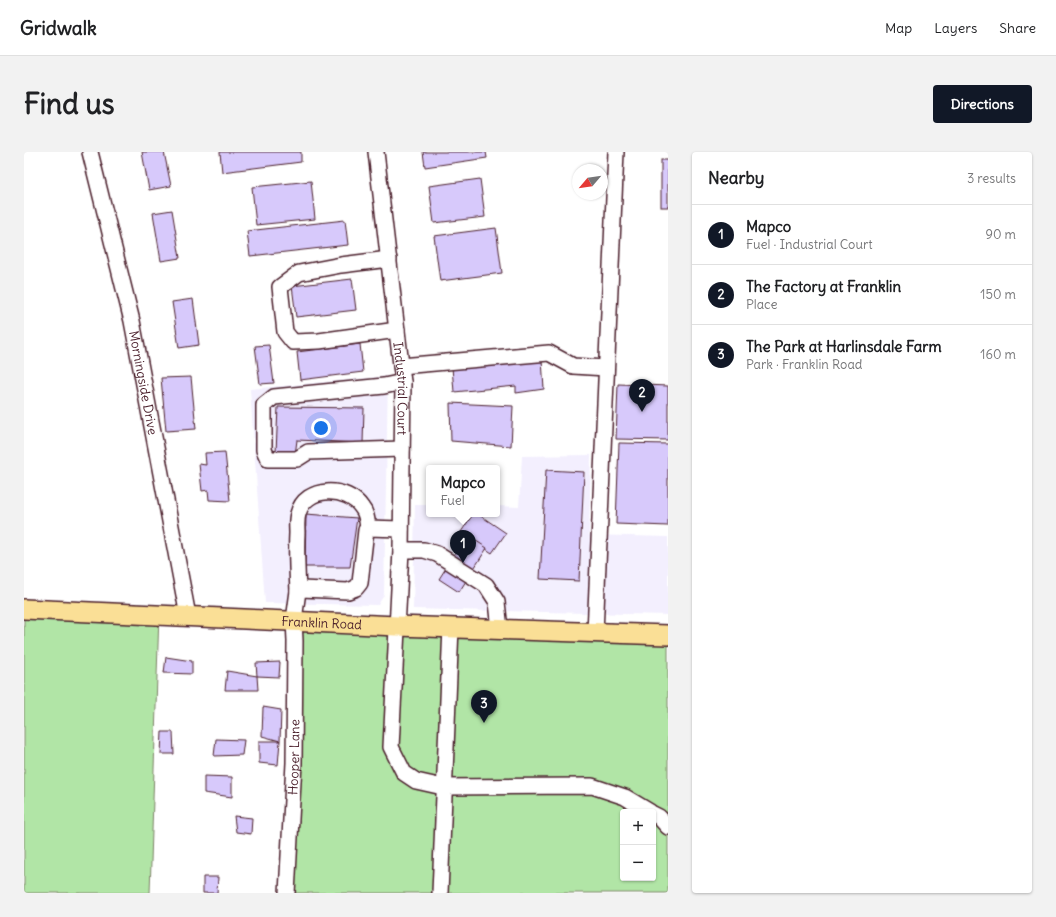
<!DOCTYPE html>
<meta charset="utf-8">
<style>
body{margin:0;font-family:Delius,sans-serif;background:#f2f2f2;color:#202124}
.controls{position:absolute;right:12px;bottom:12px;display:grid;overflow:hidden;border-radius:4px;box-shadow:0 1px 3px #0004}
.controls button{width:36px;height:36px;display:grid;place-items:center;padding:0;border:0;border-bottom:1px solid #e0e0e0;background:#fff;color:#202124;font:20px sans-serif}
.compass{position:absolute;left:548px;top:12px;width:36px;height:36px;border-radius:50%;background:#fff;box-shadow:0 1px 3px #0004;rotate:241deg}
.you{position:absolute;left:297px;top:276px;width:14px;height:14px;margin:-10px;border:3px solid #fff;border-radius:50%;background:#1a73e8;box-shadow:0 0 0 6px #1a73e833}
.badge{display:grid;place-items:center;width:26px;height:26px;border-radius:50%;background:#111827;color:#fff;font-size:13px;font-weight:700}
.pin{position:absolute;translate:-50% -33px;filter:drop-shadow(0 1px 2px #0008)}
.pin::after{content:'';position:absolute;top:21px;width:14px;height:12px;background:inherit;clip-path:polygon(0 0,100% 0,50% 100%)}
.popup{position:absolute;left:402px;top:313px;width:74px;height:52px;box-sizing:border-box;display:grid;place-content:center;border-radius:4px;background:#fff;filter:drop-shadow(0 1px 3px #0005);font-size:13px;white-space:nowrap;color:#757577}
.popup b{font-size:15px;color:#202124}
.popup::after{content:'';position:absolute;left:50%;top:100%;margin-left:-8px;border:8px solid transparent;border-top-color:#fff}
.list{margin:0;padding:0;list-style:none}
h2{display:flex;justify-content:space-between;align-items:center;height:52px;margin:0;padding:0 16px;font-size:17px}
h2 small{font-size:13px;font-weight:400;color:#757577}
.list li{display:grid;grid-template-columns:26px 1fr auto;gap:12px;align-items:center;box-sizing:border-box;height:60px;padding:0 16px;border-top:1px solid #e0e0e0}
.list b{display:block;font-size:15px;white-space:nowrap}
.list p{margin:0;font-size:13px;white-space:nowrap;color:#757577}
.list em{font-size:13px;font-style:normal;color:#757577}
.map{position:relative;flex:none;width:644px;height:741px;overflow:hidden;border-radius:4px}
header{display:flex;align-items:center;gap:24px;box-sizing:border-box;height:56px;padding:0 20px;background:#fff;border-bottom:1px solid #e0e0e0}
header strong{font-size:19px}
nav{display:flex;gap:22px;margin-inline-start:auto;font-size:14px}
.intro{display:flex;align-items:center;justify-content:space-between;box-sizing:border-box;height:96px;padding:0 24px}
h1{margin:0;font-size:28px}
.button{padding:10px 18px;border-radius:4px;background:#111827;color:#fff;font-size:14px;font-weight:700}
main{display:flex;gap:24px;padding:0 24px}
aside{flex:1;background:#fff;border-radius:4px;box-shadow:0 1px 3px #0004}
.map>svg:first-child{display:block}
.built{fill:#f3effe}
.green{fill:#b1e5a6;stroke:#7e8268;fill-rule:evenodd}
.building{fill:#d7c9fb;stroke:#4a1f2b}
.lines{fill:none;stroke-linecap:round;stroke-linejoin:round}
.minor-casing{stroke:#4a1f2b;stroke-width:18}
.major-casing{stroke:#4a1f2b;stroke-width:22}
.minor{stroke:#fff;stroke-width:15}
.major{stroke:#fadf96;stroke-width:19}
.labels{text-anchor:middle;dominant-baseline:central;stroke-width:3.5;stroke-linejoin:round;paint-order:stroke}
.street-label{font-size:13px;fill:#4a1f2b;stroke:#fff}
</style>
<header>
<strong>Gridwalk</strong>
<nav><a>Map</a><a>Layers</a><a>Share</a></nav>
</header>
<div class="intro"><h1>Find us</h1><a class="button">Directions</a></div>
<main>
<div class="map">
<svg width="644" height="741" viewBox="0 0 644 741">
<rect width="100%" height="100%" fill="#fff"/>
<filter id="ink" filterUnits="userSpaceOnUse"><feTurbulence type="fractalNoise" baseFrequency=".025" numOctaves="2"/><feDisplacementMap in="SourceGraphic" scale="8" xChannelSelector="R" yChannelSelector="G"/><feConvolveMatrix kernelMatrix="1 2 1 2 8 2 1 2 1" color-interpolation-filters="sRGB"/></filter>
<g filter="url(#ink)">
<g class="built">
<polygon points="364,224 360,443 354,453 241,451 226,237"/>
<polygon points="567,303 565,383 644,385 644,463 389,457 391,353 405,353 405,362 473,362 473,354 495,355 498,304"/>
</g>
<g class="green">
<polygon points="0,457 135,462 126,741 0,741"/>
<path d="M279 469 644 482V741H270ZM599 660H629V726H599Z"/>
</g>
<g class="building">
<polygon points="118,0 140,0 147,34 125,38"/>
<polygon points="196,0 277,0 277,10 198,20"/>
<polygon points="399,0 462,0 463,6 401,15"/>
<rect x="637" y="8" width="7" height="47"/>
<polygon points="456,27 461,65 410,71 405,34"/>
<polygon points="287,29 291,67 232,73 228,35"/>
<polygon points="148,58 156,106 137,109 129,61"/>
<polygon points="321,68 324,93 226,104 223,79"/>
<polygon points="472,76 478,121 416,129 410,84"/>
<polygon points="328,127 332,158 272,165 268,134"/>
<polygon points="169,147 175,193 155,196 148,150"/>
<polygon points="336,192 339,220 276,228 273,200"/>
<polygon points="245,193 250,231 236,232 231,194"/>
<polygon points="518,208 520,237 492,241 492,234 430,240 428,215"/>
<polygon points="167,225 172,277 142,279 137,226"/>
<polygon points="594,232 644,234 644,288 592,287"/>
<polygon points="426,251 489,254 487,294 427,289"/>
<polygon points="254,255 340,256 339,291 273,288 271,303 252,301"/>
<polygon points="595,291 644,292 644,374 592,372"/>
<polygon points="201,300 206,349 185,348 184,338 178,339 175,312 182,313 181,301"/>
<polygon points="522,318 560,320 555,429 516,427"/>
<polygon points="282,362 333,366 326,415 281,415"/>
<polygon points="449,362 454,362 482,381 468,401 437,380"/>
<polygon points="443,383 463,396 435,440 415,427"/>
<polygon points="142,505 168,509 168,522 140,521"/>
<polygon points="256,510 255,525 233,524 232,511"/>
<polygon points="203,519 233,524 234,538 201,538"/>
<polygon points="239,555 257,558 256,589 238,584"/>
<polygon points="138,580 149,580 150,602 137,602"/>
<polygon points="192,587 220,588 218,603 190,604"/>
<polygon points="235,589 256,589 254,613 235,611"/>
<polygon points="180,624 208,625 208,645 180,641"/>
<polygon points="210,664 228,666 227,682 212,680"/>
<polygon points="179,725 194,725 193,741 179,741"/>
</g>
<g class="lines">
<g class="minor-casing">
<g id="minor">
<path id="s1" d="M66 0 108 169 164 464"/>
<path id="s2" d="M352 0 379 230 377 398 367 595 380 621 392 629 419 635 568 634 601 645 626 660"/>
<polyline points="365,107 317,113 275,121 256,135 261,180 269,190 295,189 373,178"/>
<polyline points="377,214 525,201 549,214 582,216"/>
<polyline points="378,297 284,300 273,307 244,307 240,298 240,253 250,245 360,234 379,230"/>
<polyline points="377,398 400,398 413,402 462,433 473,450 476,477"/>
<path d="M274 439C273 419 272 400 273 381 273 375 272 368 274 362 281 333 324 334 338 356 343 362 343 369 344 376"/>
<polyline points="571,481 592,0"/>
<polyline points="629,662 635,665 644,675"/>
<path id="s3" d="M263 741 270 611 271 489 270 468 274 439 277 437 324 439 332 436 336 431 342 378 344 376 377 377"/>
<polyline points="416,741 427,475"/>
</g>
</g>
<g class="major-casing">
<g id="major">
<path id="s4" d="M0 457 373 474 644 483"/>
</g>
</g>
<use href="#minor" class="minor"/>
<use href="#major" class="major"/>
</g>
</g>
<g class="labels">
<g class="street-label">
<text stroke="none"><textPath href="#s1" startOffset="237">Morningside Drive</textPath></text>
<text stroke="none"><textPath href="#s2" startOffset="238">Industrial Court</textPath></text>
<text stroke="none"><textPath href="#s4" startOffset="298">Franklin Road</textPath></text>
<text stroke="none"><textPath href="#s3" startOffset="136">Hooper Lane</textPath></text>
</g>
</g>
</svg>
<div class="controls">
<button>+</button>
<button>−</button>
</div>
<svg class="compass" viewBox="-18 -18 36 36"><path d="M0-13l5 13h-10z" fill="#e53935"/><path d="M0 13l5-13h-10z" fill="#757577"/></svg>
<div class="you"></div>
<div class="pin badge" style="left:439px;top:411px">1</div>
<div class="popup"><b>Mapco</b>Fuel</div>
<div class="pin badge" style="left:618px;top:260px">2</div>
<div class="pin badge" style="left:460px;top:571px">3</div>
</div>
<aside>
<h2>Nearby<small>3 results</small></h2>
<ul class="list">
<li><span class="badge">1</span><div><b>Mapco</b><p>Fuel · Industrial Court</p></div><em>90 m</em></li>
<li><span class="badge">2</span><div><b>The Factory at Franklin</b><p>Place</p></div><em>150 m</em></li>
<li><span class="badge">3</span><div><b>The Park at Harlinsdale Farm</b><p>Park · Franklin Road</p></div><em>160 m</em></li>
</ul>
</aside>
</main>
